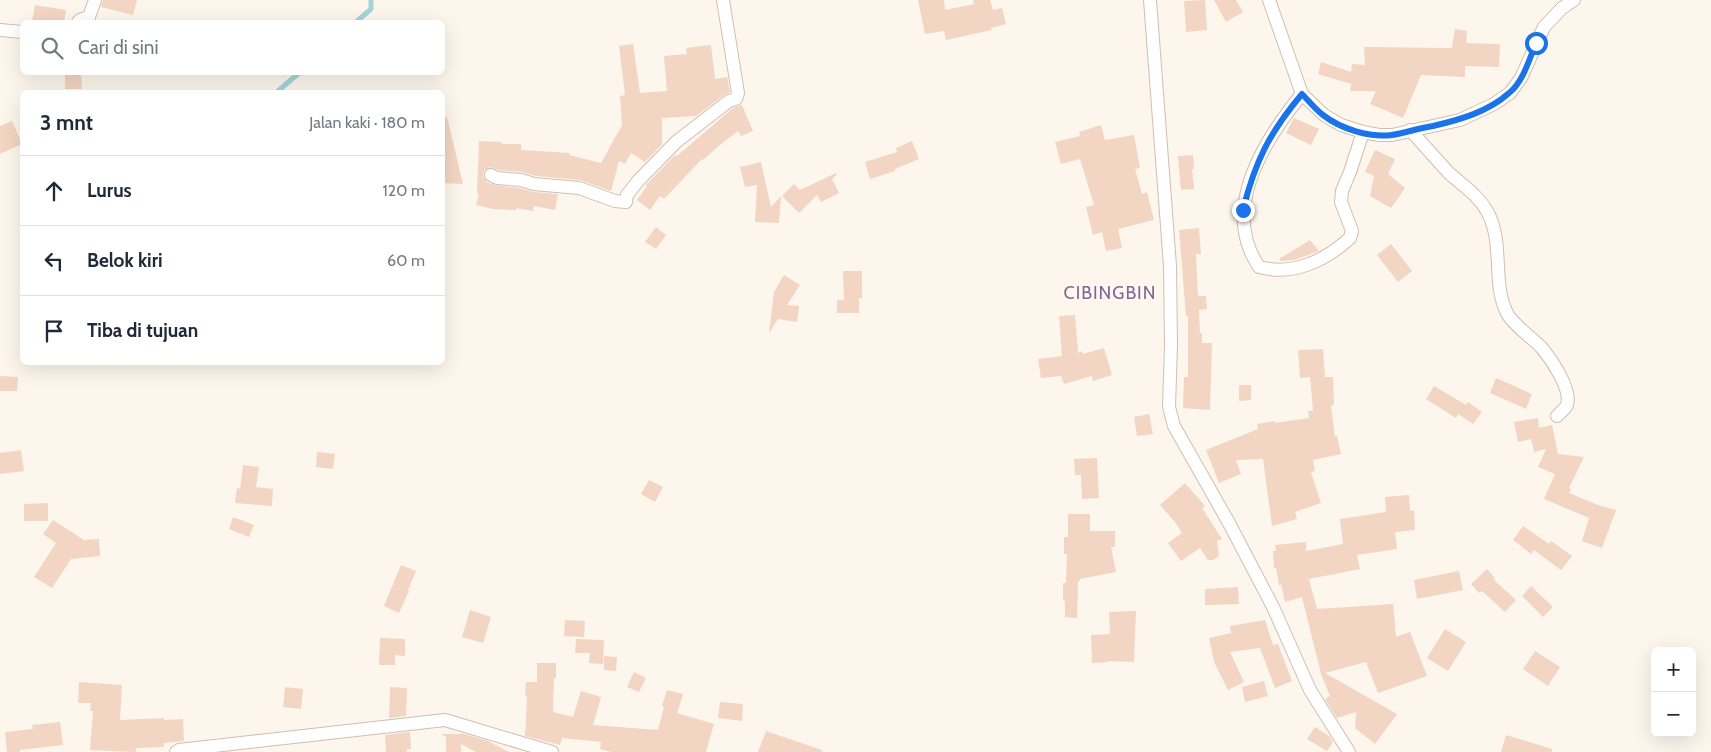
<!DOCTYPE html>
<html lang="id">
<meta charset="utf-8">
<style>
body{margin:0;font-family:Cabin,sans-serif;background:#f2f2f3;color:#1f2937}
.controls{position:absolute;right:15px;bottom:15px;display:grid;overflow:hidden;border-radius:8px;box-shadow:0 5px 20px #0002}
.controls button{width:45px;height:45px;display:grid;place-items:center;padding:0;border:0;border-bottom:1px solid #e0e1e3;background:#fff;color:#1f2937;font:25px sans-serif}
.stop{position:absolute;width:15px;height:15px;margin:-11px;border:4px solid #1a73e8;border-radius:50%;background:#fff}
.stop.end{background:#1a73e8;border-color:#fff;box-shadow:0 1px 5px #0008}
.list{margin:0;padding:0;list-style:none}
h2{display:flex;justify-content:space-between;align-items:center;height:65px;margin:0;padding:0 20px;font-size:21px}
h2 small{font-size:16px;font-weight:400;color:#747a83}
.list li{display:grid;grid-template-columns:32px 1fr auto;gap:15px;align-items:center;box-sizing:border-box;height:70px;padding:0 20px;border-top:1px solid #e0e1e3}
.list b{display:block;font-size:19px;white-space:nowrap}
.list em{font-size:16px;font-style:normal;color:#747a83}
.icon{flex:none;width:28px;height:28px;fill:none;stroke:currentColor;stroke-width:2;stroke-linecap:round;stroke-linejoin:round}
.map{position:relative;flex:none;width:1711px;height:752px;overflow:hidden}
.search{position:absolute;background:#fff;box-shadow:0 5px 20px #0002;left:20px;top:20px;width:425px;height:55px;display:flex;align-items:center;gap:12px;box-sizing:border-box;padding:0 18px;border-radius:8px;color:#747a83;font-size:19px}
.panel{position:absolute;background:#fff;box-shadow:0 5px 20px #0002;left:20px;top:90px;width:425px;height:275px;border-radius:8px}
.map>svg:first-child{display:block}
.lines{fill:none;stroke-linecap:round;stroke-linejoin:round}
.stream{stroke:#a5d3da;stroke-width:5}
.building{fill:#f3d5c3}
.street-casing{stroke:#d1beb0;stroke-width:14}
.street{stroke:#fff;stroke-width:12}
.route{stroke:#1a73e8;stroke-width:6}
.labels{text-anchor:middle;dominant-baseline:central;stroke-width:4;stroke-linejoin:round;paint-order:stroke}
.quarter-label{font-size:18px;letter-spacing:1px;fill:#846695;stroke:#fffaf3}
</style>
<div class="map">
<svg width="1711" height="752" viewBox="0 0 1711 752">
<rect width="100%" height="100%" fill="#fdf6ec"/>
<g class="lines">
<g class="stream">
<polyline points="356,22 371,9 371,0"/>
<polyline points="277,92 300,72"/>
</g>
</g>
<g class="building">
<polygon points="103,0 137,0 133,15 101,7"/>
<polygon points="918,0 944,0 945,10 974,4 973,0 990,0 993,10 1002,8 1006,24 991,28 992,30 946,40 944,31 925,34"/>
<polygon points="1205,0 1207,30 1186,32 1184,1"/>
<polygon points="1214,0 1236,0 1243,12 1226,22"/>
<polygon points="35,5 66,10 64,22 32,22"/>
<polygon points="1455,29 1467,31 1466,43 1500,44 1499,67 1465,66 1465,77 1421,75 1403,118 1370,104 1376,91 1350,91 1351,84 1318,74 1321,62 1351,72 1352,64 1365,65 1364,47 1452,48"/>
<polygon points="633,44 640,93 667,91 664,56 687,54 686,48 711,45 715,79 727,77 730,92 724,95 696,116 662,118 662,144 645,162 631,153 625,164 619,161 611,191 580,180 536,176 522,172 499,170 490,167 484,171 483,176 487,182 494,185 519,188 533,192 558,194 555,210 534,206 533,211 516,208 516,210 493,209 476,205 479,194 477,193 479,141 502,142 502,144 521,144 521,150 570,153 569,155 601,163 622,125 620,96 625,95 619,46"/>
<polygon points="65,72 81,72 82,89 65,89"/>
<polygon points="742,105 753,131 741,136 738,131 721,144 703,160 702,159 664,199 660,196 650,210 637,200 647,186 646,185 675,155 677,156 733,108"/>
<polygon points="447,117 463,184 442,183 442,118"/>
<polygon points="1294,118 1319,129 1311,145 1286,133"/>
<polygon points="12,121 22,144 0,154 0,126"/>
<polygon points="1101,125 1105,140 1134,135 1140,168 1135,169 1142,194 1147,192 1154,220 1118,229 1122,248 1106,251 1102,232 1093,235 1086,207 1094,205 1080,159 1061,164 1055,142 1080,136 1079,132"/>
<polygon points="912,141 919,159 895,169 895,171 870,179 865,162 897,152 896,148"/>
<polygon points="1375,150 1395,159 1388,174 1405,188 1391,208 1370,196 1374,176 1365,172"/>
<polygon points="1193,155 1194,169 1192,169 1194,189 1181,190 1178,156"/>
<polygon points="761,162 771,207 781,196 779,223 755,222 757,185 745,187 740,167"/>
<polygon points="836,173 837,174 832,179 839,193 821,202 817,195 799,213 782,196 794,184 800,190"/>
<polygon points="656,227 666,235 656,249 645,242"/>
<polygon points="1199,228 1201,254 1196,254 1198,296 1206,296 1207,309 1199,310 1200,333 1202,333 1202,343 1212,343 1210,410 1183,408 1184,377 1188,377 1188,316 1186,316 1179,230"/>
<polygon points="1310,240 1319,251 1294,260 1281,261 1279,259"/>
<polygon points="1391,244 1412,271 1398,282 1377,255"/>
<polygon points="843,271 862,271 862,298 859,298 859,313 837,313 837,300 844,300"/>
<polygon points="784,275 800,285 787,305 799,306 797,322 778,319 769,333 774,292"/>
<polygon points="1075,315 1078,353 1082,351 1083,354 1104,348 1112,375 1093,381 1092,376 1064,384 1061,376 1041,378 1038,359 1062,356 1059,316"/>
<polygon points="1323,349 1325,377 1333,377 1334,405 1331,406 1335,437 1337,436 1341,454 1313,460 1315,471 1311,472 1321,503 1295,512 1297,519 1272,526 1263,459 1236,460 1241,474 1219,483 1206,450 1258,429 1257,424 1275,421 1275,423 1309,418 1308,411 1313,411 1310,377 1300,378 1298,350"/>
<polygon points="0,376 18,377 17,391 0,391"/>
<polygon points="1496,378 1532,394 1526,409 1490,393"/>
<polygon points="1239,385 1251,385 1251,400 1239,401"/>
<polygon points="1434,386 1466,405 1468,402 1482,412 1473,424 1458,414 1456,418 1426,399"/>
<polygon points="1149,414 1153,434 1137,436 1134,417"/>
<polygon points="1538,418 1539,428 1552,425 1558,454 1584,457 1569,488 1571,489 1569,493 1598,505 1616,510 1602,548 1582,541 1589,518 1544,499 1555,474 1538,467 1546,449 1534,452 1531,439 1518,442 1514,422"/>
<polygon points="21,450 24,471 0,474 0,453"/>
<polygon points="317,452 335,454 333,469 316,467"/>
<polygon points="1097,458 1099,498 1082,499 1081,475 1075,475 1074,459"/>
<polygon points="243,465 259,467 256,487 273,489 272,506 235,503 237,488 240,489"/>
<polygon points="649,480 663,487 655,502 641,494"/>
<polygon points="1185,483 1205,506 1202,508 1222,539 1217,541 1219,556 1213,560 1208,560 1200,548 1181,561 1168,543 1182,533 1175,522 1160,505"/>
<polygon points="1409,495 1410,511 1414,510 1415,530 1395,532 1397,549 1357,555 1360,569 1309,579 1317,609 1393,604 1396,637 1410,632 1427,676 1378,693 1366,662 1325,673 1397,714 1375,744 1355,728 1356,712 1337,718 1325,699 1330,696 1321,674 1302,597 1285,602 1281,584 1279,585 1276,568 1274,568 1273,551 1276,551 1275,545 1306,542 1306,551 1343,544 1340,519 1386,512 1385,497"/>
<polygon points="48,503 48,521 24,521 24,504"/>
<polygon points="1068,514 1090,514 1090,531 1115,531 1115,547 1111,547 1116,572 1080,579 1080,581 1078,581 1077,618 1065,617 1065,601 1063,600 1063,583 1066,583 1067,554 1064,554 1064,537 1068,537"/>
<polygon points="233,517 254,525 249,537 229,529"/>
<polygon points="53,520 84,540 99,539 100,556 71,559 52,588 34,577 56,543 43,534"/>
<polygon points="1523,526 1549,544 1551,541 1572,556 1561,570 1534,550 1531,554 1513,540"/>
<polygon points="401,565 416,571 408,590 409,591 399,613 384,606"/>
<polygon points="1487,569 1495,578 1494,580 1516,600 1505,612 1482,591 1479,593 1471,584"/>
<polygon points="1459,571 1463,590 1417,599 1414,580"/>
<polygon points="1531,586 1553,607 1543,617 1522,596"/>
<polygon points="1238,587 1239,604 1205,605 1205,589"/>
<polygon points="470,610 491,617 483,643 462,637"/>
<polygon points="1136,611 1134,662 1108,661 1108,662 1092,663 1091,635 1110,634 1109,612"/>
<polygon points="565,620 585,621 584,637 564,636"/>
<polygon points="1265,620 1273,645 1278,644 1292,681 1275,688 1260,648 1230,652 1244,682 1228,690 1214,662 1209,638 1231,633 1230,626"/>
<polygon points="1445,629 1466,642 1448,671 1427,658"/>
<polygon points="380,638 405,639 405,656 395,655 395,665 379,665"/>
<polygon points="576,639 604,640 603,664 589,663 590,653 575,653"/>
<polygon points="1535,651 1560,667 1548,686 1523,669"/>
<polygon points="604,656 617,657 616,671 604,670"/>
<polygon points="537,663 556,663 556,678 554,678 553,712 573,717 581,691 601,697 593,725 658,730 664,707 662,706 667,690 683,694 677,713 714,724 706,752 611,752 600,749 601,742 562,738 560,745 525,736 527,696 525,696 526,682 537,682"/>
<polygon points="634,672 646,678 639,692 627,687"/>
<polygon points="1264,681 1268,696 1245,702 1242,687"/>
<polygon points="79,682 122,685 120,720 164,718 164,720 183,719 184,741 164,743 164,747 136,748 136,752 90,750 93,711 90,711 91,703 78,703"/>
<polygon points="285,687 303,689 301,709 283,707"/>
<polygon points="390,687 407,688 406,716 389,718"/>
<polygon points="720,702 743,704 742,721 718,718"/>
<polygon points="60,722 63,745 20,750 20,752 7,752 5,732 33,729 32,725"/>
<polygon points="1315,727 1329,736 1333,742 1327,751 1307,739"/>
<polygon points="766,731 822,750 822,752 758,752"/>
<polygon points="410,732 411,749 407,749 407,752 386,752 385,735"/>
<polygon points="441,734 464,734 488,741 509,752 476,752 461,744 461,752 446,752 446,737"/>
<polygon points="1506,735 1552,749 1552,752 1501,752"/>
</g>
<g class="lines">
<g class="street-casing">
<g id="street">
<polyline points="1150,0 1170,266 1171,345 1169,407 1174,426 1229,523 1273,607 1310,690 1349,752"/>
<polyline points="1269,0 1302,94 1324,115 1341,125 1363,132 1379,135 1392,135 1460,120 1494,104 1510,93 1521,78 1544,27 1562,8 1574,0"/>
<polyline points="78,22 80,20 89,17 95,0"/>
<polyline points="0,30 22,32"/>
<path d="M1302 94C1269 134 1228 196 1250 250 1252 256 1256 262 1259 267 1293 276 1325 261 1350 238L1352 231 1341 202 1342 191 1350 172 1363 132"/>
<path d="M1410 130C1423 144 1436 159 1449 173 1462 185 1478 195 1487 211 1505 243 1491 285 1508 315 1516 327 1531 337 1541 347 1551 359 1572 389 1567 405 1565 409 1560 413 1557 416"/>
<polyline points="491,175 497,178 521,180 534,184 579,188 615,201 626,202 627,195 638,181 676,142 729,101 736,99 738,93 723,0"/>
<polyline points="176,752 179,750 445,720 552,752"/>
</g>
</g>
<use href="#street" class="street"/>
</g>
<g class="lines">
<path class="route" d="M1243 210C1255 161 1270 132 1302 94 1309 101 1315 109 1323 115 1341 129 1370 138 1392 135 1405 133 1419 128 1433 126 1459 120 1488 112 1509 93 1523 82 1529 60 1536 43"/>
</g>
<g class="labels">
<g class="quarter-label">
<text x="1110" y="293">CIBINGBIN</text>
</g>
</g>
</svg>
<div class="controls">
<button>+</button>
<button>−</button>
</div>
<div class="stop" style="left:1536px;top:43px"></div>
<div class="stop end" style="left:1243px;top:210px"></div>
<div class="search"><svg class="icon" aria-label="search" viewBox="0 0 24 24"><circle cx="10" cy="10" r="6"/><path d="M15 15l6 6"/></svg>Cari di sini</div>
<section class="panel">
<h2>3 mnt<small>Jalan kaki · 180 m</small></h2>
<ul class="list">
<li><svg class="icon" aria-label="ahead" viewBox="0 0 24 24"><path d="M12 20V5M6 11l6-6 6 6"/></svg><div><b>Lurus</b></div><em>120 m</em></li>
<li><svg class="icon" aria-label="left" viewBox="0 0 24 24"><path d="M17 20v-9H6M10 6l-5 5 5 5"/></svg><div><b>Belok kiri</b></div><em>60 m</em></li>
<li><svg class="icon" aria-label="arrive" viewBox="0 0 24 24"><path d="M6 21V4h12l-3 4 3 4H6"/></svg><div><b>Tiba di tujuan</b></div></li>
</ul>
</section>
</div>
